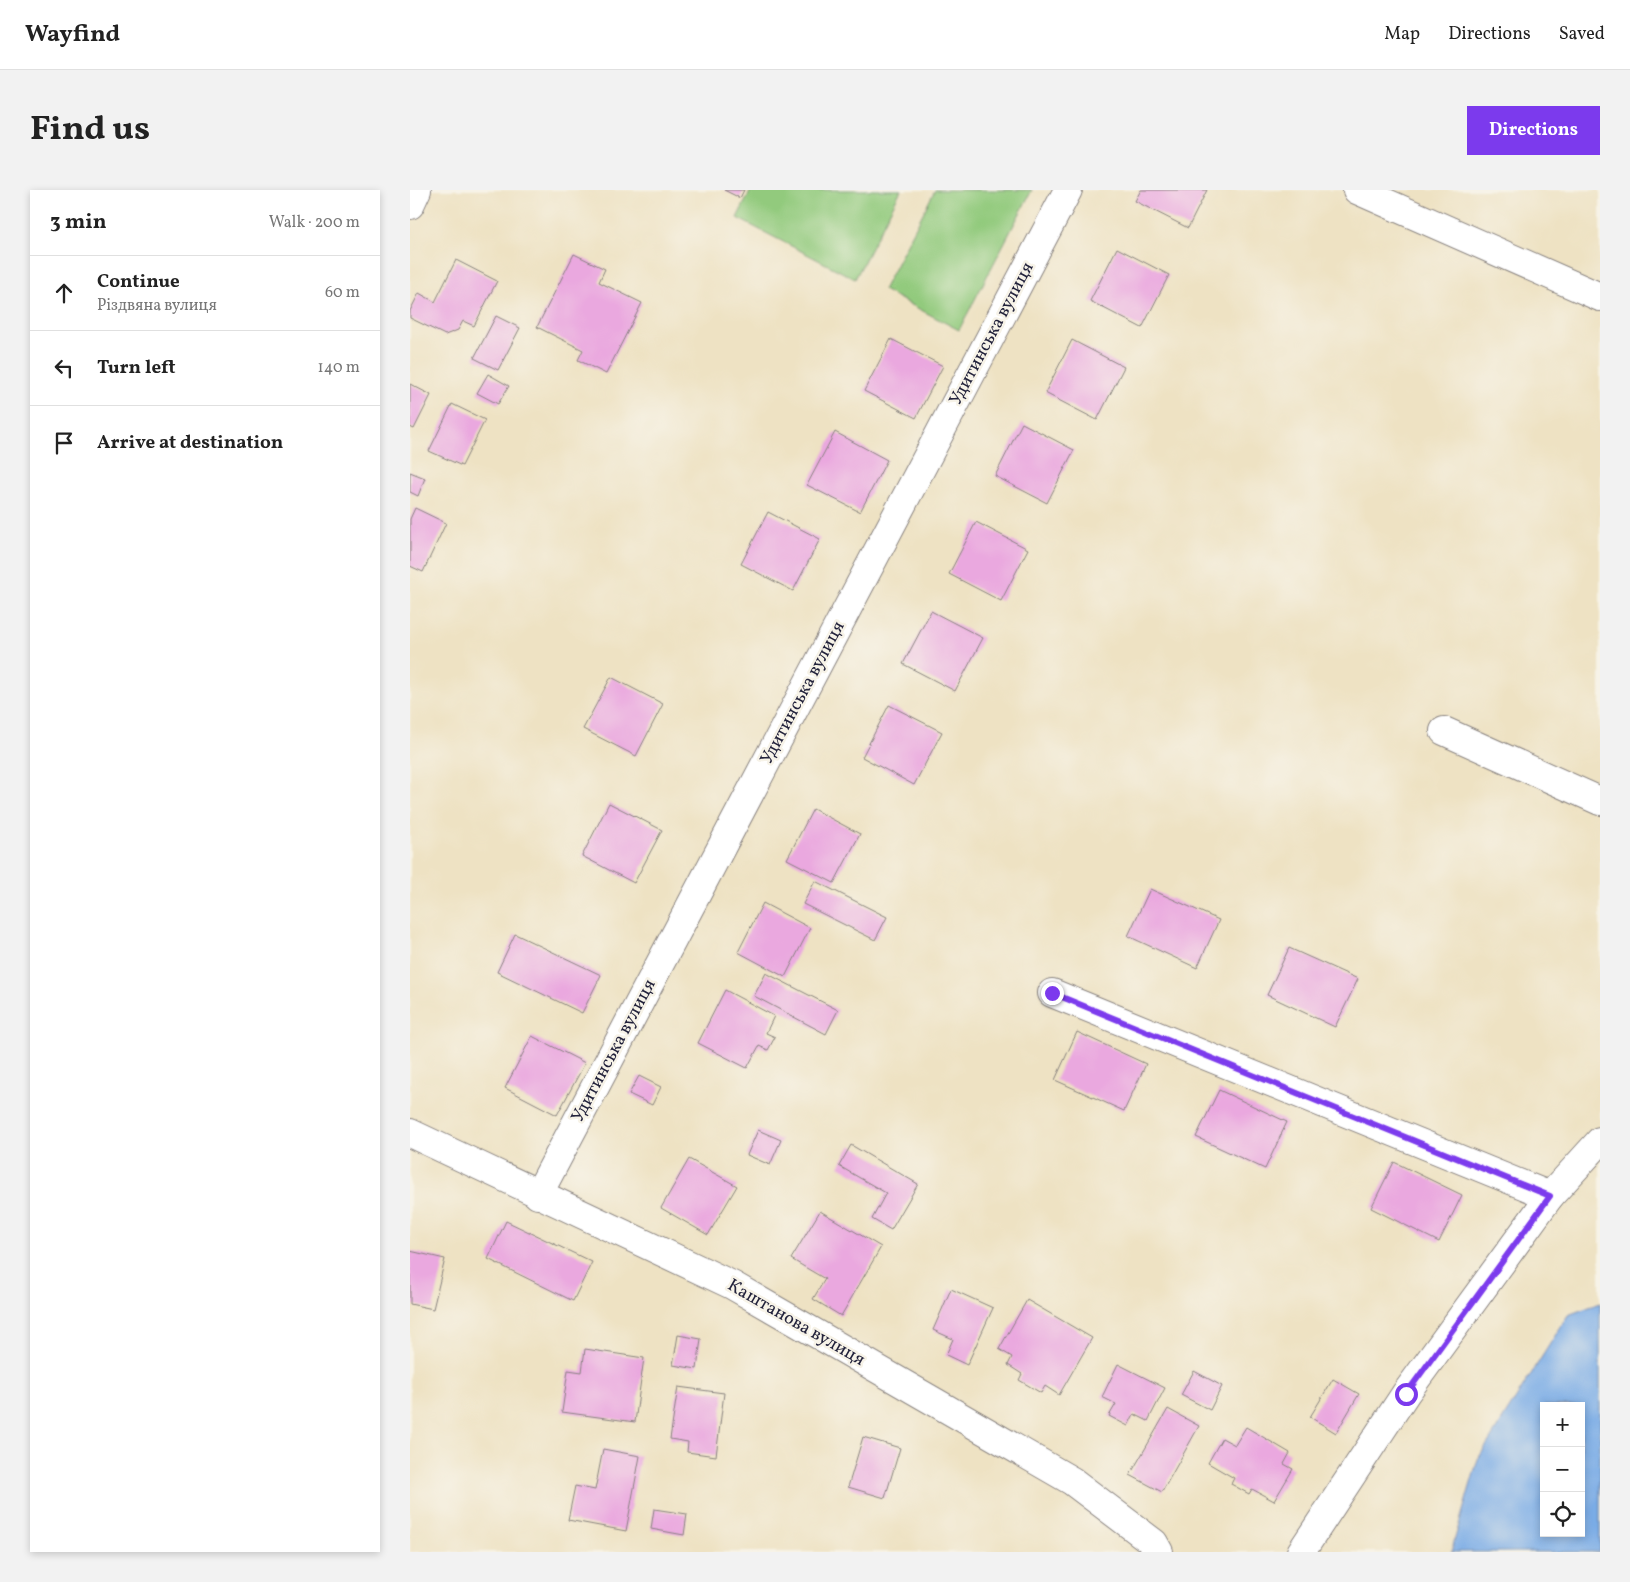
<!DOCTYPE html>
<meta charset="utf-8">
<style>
body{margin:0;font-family:Vollkorn,serif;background:#f2f2f2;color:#222}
.controls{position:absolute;right:15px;bottom:15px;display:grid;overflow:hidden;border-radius:0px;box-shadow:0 2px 8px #0003}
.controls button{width:45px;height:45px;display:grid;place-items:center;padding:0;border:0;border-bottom:1px solid #e0e0e0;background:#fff;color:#222;font:25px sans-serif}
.stop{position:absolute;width:15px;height:15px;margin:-11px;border:4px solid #7c3aed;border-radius:50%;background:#fff}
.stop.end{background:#7c3aed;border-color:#fff;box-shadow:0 1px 5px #0008}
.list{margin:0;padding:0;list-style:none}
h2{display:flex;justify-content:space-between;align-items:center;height:65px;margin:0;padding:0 20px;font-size:21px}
h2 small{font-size:16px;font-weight:400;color:#767676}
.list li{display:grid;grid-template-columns:32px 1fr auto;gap:15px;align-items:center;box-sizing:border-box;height:75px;padding:0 20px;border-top:1px solid #e0e0e0}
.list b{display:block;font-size:19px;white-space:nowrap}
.list p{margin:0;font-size:16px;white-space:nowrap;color:#767676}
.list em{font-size:16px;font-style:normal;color:#767676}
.icon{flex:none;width:28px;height:28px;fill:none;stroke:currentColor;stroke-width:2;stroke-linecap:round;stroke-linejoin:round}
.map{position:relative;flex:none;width:1190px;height:1362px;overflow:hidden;border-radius:0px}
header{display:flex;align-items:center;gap:30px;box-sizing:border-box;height:70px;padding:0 25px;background:#fff;border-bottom:1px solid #e0e0e0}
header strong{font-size:24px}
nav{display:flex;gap:28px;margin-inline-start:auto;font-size:18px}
.intro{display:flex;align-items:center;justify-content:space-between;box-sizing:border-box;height:120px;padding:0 30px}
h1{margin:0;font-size:35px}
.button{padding:12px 22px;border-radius:0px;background:#7c3aed;color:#fff;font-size:18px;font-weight:700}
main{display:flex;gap:30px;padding:0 30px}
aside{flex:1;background:#fff;border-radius:0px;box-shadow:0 2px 8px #0003}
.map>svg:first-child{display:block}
.green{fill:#92ca7d;stroke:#5a765c}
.water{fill:#7aace6;stroke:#4e6790;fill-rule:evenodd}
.building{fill:#eaa8df}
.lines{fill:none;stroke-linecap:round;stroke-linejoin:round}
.minor-casing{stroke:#88827f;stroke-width:30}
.minor{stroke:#fff;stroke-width:28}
.route{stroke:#7c3aed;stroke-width:6}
.labels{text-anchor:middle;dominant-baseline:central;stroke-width:5;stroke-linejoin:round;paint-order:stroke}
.street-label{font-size:18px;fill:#22223b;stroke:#f7f3e8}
</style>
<header>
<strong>Wayfind</strong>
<nav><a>Map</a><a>Directions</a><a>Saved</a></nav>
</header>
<div class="intro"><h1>Find us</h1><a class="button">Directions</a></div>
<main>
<aside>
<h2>3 min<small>Walk · 200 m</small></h2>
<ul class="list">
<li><svg class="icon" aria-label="ahead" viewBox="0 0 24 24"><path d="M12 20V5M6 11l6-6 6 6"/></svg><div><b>Continue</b><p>Різдвяна вулиця</p></div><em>60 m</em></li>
<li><svg class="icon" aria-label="left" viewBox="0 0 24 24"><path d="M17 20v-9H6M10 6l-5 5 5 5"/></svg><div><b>Turn left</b></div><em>140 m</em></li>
<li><svg class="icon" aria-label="arrive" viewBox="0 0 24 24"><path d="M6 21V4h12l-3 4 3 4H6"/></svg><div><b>Arrive at destination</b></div></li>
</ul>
</aside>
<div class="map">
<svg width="1190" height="1362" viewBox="0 0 1190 1362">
<rect width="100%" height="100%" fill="#f7f3e8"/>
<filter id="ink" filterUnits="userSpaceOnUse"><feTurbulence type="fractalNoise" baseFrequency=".02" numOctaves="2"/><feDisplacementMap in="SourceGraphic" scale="10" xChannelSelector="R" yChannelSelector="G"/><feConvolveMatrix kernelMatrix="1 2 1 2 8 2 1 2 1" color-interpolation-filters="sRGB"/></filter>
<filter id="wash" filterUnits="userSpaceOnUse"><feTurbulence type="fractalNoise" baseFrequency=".0096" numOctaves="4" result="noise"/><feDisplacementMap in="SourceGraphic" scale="20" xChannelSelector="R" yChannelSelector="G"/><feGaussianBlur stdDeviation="1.12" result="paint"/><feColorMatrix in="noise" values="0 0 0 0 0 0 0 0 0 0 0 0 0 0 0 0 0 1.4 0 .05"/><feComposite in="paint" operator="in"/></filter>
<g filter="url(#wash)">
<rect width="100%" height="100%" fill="#eee2c3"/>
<g class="green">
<polygon points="341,0 491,0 445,89 327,28"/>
<polygon points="525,0 622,0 549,140 473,100"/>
</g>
<path class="water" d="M1190 1113V1362H1041L1068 1269 1158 1125ZM1134 1216H1171V1343H1134Z"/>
<g id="blocks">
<g class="building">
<polygon points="314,0 334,0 330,8"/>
<polygon points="731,0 797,0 778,38 725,11"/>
<polygon points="707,58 759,85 732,138 680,111"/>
<polygon points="164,64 195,79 189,92 232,113 196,184 168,170 173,160 127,137"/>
<polygon points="46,70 87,91 64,136 53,131 48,140 35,145 0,128 0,121 9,103 25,112"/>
<polygon points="86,126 110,138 88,180 64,168"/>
<polygon points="481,149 533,176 506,228 454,201"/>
<polygon points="662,150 714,177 687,230 635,203"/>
<polygon points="78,184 99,196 88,214 67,203"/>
<polygon points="0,194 21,205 4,239 0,237"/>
<polygon points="42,214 75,230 52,276 19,261"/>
<polygon points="612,233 664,260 637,313 585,286"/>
<polygon points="425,242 477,270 450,322 397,295"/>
<polygon points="0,282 15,288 8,306 0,302"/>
<polygon points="5,318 36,333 13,382 0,376 0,329"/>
<polygon points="358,322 410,349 383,401 331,374"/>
<polygon points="566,332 618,359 591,411 539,384"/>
<polygon points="521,421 573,448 545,501 493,474"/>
<polygon points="201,487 253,514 226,566 173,539"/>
<polygon points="479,515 532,542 504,595 452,567"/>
<polygon points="199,613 252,640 224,693 172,666"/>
<polygon points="403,619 450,644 424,693 377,669"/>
<polygon points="405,691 477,727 465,750 393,714"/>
<polygon points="740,699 809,730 787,778 718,746"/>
<polygon points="353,713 400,738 375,787 328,762"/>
<polygon points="105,744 191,785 172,823 87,782"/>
<polygon points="879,758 948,789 925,837 857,805"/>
<polygon points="356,783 428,820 416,844 344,806"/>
<polygon points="315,800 364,826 356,843 365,847 358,860 349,856 337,878 288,853"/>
<polygon points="667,842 736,874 714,921 645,890"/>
<polygon points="122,846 175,873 147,925 95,898"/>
<polygon points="229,886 251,897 242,915 219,904"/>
<polygon points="809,900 877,932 855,979 786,947"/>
<polygon points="348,940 371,950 360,975 337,965"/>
<polygon points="441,955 508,994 481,1040 462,1029 476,1003 429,976"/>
<polygon points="279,969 327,996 298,1045 251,1018"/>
<polygon points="984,972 1052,1005 1029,1052 961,1018"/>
<polygon points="410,1021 471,1057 431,1126 403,1109 415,1089 381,1069"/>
<polygon points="96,1031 182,1072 163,1111 78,1069"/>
<polygon points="0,1061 35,1069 23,1119 0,1114"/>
<polygon points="541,1099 583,1118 557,1175 536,1165 543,1149 523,1140"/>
<polygon points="617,1110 682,1148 649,1205 635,1196 631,1203 609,1190 612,1184 598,1175 602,1167 589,1159"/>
<polygon points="268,1145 291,1149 287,1179 263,1175"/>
<polygon points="175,1159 234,1168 225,1232 152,1222 158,1180 172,1182"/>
<polygon points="708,1174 755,1198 738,1231 724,1224 718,1236 699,1226 706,1214 692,1207"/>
<polygon points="784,1181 812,1196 800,1220 771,1205"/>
<polygon points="923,1189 949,1204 926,1243 900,1227"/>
<polygon points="268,1197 314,1203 306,1266 277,1262 278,1252 260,1249"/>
<polygon points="758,1219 789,1236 752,1302 720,1285"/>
<polygon points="836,1237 880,1263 874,1274 883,1279 864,1311 842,1299 839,1304 821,1294 824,1288 798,1273 812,1248 825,1255"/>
<polygon points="453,1247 490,1258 475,1308 438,1297"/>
<polygon points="193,1259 230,1266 216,1341 158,1330 165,1296 185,1300"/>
<polygon points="244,1319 277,1324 274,1345 241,1339"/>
</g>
</g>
</g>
<g filter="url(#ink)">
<use href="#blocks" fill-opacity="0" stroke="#88827f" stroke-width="1"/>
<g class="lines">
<g class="minor-casing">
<g id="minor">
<polyline points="947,0 1190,107"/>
<polyline points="0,15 7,0"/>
<polyline points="1034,541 1190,611"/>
<polyline points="642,803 1140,1006"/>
<polyline points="0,943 322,1095 662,1291 744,1353 749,1362"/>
<polyline points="128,1005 658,0"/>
<polyline points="891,1362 996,1203 1140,1006 1190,951"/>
</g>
</g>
<use href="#minor" class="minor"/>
</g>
</g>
<g class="lines" filter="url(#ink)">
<polyline class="route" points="642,803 1140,1006 996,1204"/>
</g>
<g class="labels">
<g class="street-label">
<text transform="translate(582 144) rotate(-62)">Удитинська вулиця</text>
<text transform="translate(393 503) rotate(-62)">Удитинська вулиця</text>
<text transform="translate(204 861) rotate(-62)">Удитинська вулиця</text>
<text transform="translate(386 1133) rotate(30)">Каштанова вулиця</text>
</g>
</g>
</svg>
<div class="controls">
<button>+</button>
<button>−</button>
<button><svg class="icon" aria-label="locate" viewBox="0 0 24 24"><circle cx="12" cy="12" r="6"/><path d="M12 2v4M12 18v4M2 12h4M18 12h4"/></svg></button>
</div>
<div class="stop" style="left:996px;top:1204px"></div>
<div class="stop end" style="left:642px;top:803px"></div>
</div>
</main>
